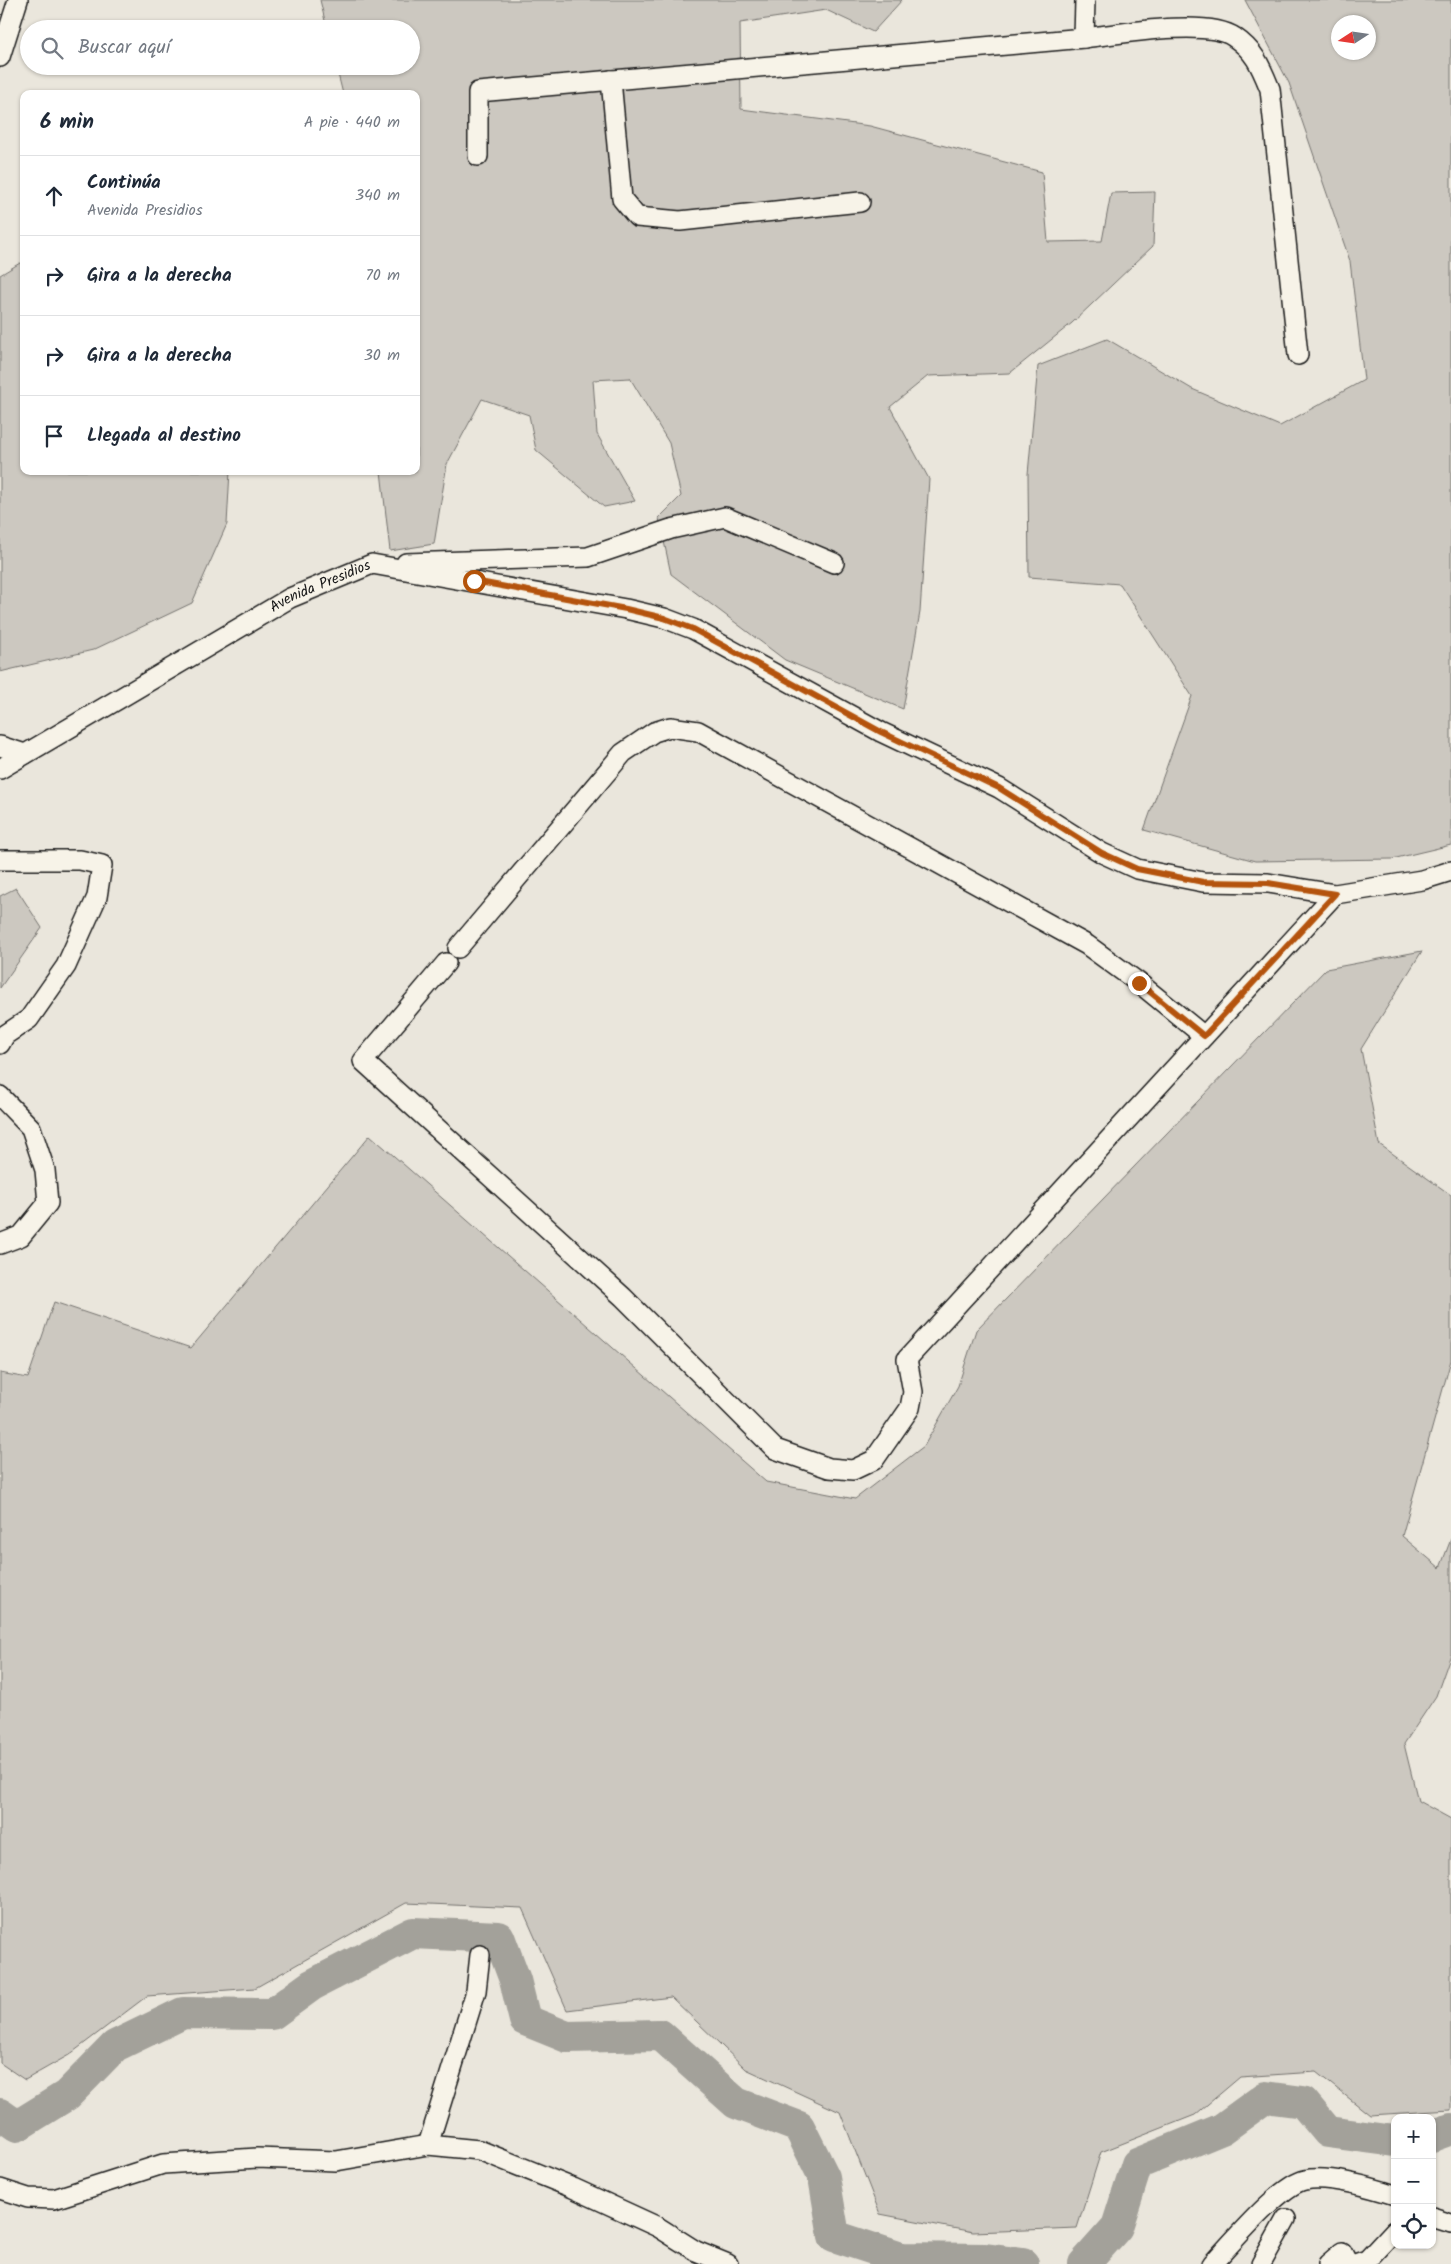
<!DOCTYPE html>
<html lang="es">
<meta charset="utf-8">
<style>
body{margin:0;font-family:Kalam,sans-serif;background:#f6f6f7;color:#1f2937}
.controls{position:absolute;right:15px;bottom:15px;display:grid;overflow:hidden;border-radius:10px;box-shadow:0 1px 4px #0004}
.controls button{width:45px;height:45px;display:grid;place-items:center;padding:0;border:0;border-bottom:1px solid #e0e1e3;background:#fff;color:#1f2937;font:25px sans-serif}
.compass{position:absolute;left:1331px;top:15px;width:45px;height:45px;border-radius:50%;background:#fff;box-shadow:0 1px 4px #0004;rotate:258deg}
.stop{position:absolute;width:15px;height:15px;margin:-11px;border:4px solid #b45309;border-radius:50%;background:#fff}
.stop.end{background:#b45309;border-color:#fff;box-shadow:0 1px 5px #0008}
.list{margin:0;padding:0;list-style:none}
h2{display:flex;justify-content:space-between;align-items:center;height:65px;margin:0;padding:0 20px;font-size:21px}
h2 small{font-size:16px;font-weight:400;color:#747a83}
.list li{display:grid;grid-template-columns:32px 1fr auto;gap:15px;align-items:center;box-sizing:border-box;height:80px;padding:0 20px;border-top:1px solid #e0e1e3}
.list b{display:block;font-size:19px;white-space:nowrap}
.list p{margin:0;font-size:16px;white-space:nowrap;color:#747a83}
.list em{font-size:16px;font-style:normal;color:#747a83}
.icon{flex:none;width:28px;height:28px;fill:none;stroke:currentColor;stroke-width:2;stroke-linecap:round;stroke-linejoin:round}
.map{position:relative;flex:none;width:1451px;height:2264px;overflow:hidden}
.search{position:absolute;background:#fff;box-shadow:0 1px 4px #0004;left:20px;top:20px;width:400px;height:55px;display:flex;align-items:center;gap:12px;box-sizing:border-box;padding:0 18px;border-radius:28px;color:#747a83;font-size:19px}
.panel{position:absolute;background:#fff;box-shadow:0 1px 4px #0004;left:20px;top:90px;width:400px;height:385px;border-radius:10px}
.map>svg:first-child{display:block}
.green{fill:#ccc8c0;stroke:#74726e;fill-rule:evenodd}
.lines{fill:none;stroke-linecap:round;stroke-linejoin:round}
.river{stroke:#a3a19a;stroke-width:32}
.minor-casing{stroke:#1c1c1c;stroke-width:22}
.minor{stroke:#f7f3e8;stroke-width:19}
.route{stroke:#b45309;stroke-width:6}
.labels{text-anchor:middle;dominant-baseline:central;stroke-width:4.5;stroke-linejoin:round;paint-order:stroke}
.street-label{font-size:15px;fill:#1c1c1c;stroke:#f7f3e8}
</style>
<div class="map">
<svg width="1451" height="2264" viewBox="0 0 1451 2264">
<rect width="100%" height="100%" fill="#eae6dc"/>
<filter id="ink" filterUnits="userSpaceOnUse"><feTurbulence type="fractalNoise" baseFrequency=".02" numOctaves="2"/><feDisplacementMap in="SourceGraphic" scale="10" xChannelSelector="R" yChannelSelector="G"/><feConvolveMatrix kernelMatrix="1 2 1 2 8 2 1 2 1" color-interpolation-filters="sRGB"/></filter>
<g filter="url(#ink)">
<g class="green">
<polygon points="320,0 902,0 873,32 826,10 740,23 741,109 870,126 1042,172 1048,242 1102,241 1111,193 1155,192 1153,246 1072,323 1010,373 928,376 890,407 929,479 920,612 903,709 785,660 671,574 659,518 681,496 669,443 630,378 593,380 597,434 635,501 604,507 536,450 529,415 482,399 447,464 434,544 390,551 381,471 416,471 416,94 343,94 336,66 411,66 411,29 327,29"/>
<path d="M1245 0H1451V845L1392 859 1255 861 1144 830 1192 696 1120 584 1029 577 1028 474 1038 366 1107 339 1192 389 1280 426 1364 380 1350 261 1289 83ZM1368 22V52H1338V22Z"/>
<polygon points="20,263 24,264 24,471 230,471 227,524 192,603 93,650 0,672 0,275"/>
<polygon points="16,888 42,928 0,988 0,896"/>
<polygon points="1422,951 1361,1049 1379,1144 1451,1195 1451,1360 1402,1536 1440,1568 1451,1539 1451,1654 1436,1696 1404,1744 1418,1801 1451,1819 1451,2110 1370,2115 1316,2072 1240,2077 1195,2115 1101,2152 1077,2228 973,2232 880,2214 840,2112 746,2069 671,1997 567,2010 522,1908 406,1903 255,1988 147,1996 69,2055 25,2080 0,2063 0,1373 28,1378 54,1302 191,1348 370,1135 766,1482 855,1499 924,1446 958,1386 976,1330 1326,969"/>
</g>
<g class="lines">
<g class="river">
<polyline points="0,2114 17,2126 67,2095 115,2046 183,2013 272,2014 312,1985 413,1933 499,1937 515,1980 525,2020 567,2037 660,2035 736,2103 799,2127 824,2177 834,2236 901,2258 985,2259 1023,2264"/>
<polyline points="1432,2136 1451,2129"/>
<polyline points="1084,2264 1117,2227 1137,2164 1222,2129 1266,2097 1303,2102 1328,2132 1395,2141"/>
</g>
<g class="minor-casing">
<g id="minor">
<polyline points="1084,38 1085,0"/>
<polyline points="0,57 18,0"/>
<polyline points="611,80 622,199 637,217 680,221 860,202"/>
<path d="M478 156V92L1084 38C1117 34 1208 18 1234 37 1255 51 1261 67 1270 89L1298 355"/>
<polyline points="406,563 588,557 671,529 725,517 834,563"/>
<polyline points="0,746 25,754"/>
<path id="s1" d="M0 769 290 598 372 564 626 609 664 618 693 629 881 732 999 788 1102 853 1137 869 1203 882 1268 883 1335 894 1422 880 1451 871"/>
<polyline points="0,860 80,860 102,865 97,897 66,966 29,1019 5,1035 0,1044"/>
<polyline points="458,948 623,753 654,732 670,727 698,731 1087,945 1139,983 1204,1036"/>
<polyline points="446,963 363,1061 623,1297 775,1449 829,1468 853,1470 874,1460 910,1408 913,1392 907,1359 1335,894"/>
<polyline points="0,1096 31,1128 45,1170 48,1203 21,1236 0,1244"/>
<polyline points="428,2145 476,1991 480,1955"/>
<polyline points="0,2189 28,2198 54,2199 163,2164 257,2158 336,2161 428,2145 479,2150 573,2188 658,2227 696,2251 728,2264"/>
<polyline points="1432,2217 1451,2223"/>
<path d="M1212 2264C1231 2244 1280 2185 1305 2180 1327 2175 1373 2188 1395 2195"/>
<polyline points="1261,2264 1286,2219"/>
<polyline points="1328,2264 1342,2252 1348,2264"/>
<polyline points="1355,2264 1367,2260 1395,2230"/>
</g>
</g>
<use href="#minor" class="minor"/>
</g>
</g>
<g class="lines" filter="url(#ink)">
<polyline class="route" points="474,581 626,609 664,618 693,629 881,732 999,788 1102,853 1137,869 1203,882 1268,883 1335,894 1204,1036 1139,983"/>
</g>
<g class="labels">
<g class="street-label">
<text stroke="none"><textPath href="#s1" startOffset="369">Avenida Presidios</textPath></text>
</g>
</g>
</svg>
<div class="controls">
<button>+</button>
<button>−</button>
<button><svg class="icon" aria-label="locate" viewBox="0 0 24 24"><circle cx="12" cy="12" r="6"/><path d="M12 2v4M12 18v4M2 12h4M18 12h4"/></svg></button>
</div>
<svg class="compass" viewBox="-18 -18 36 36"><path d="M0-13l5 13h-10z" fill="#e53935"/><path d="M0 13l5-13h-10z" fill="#747a83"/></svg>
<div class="stop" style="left:474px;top:581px"></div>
<div class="stop end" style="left:1139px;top:983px"></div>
<div class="search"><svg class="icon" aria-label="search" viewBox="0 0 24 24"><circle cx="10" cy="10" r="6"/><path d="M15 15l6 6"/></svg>Buscar aquí</div>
<section class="panel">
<h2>6 min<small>A pie · 440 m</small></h2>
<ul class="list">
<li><svg class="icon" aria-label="ahead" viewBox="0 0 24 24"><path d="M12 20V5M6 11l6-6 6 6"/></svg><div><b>Continúa</b><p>Avenida Presidios</p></div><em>340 m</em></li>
<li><svg class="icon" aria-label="right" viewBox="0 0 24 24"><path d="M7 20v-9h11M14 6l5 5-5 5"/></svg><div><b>Gira a la derecha</b></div><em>70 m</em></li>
<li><svg class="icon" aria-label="right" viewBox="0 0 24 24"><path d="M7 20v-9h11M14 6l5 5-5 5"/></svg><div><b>Gira a la derecha</b></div><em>30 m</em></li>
<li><svg class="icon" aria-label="arrive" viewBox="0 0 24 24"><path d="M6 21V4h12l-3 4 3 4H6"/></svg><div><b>Llegada al destino</b></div></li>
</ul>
</section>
</div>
